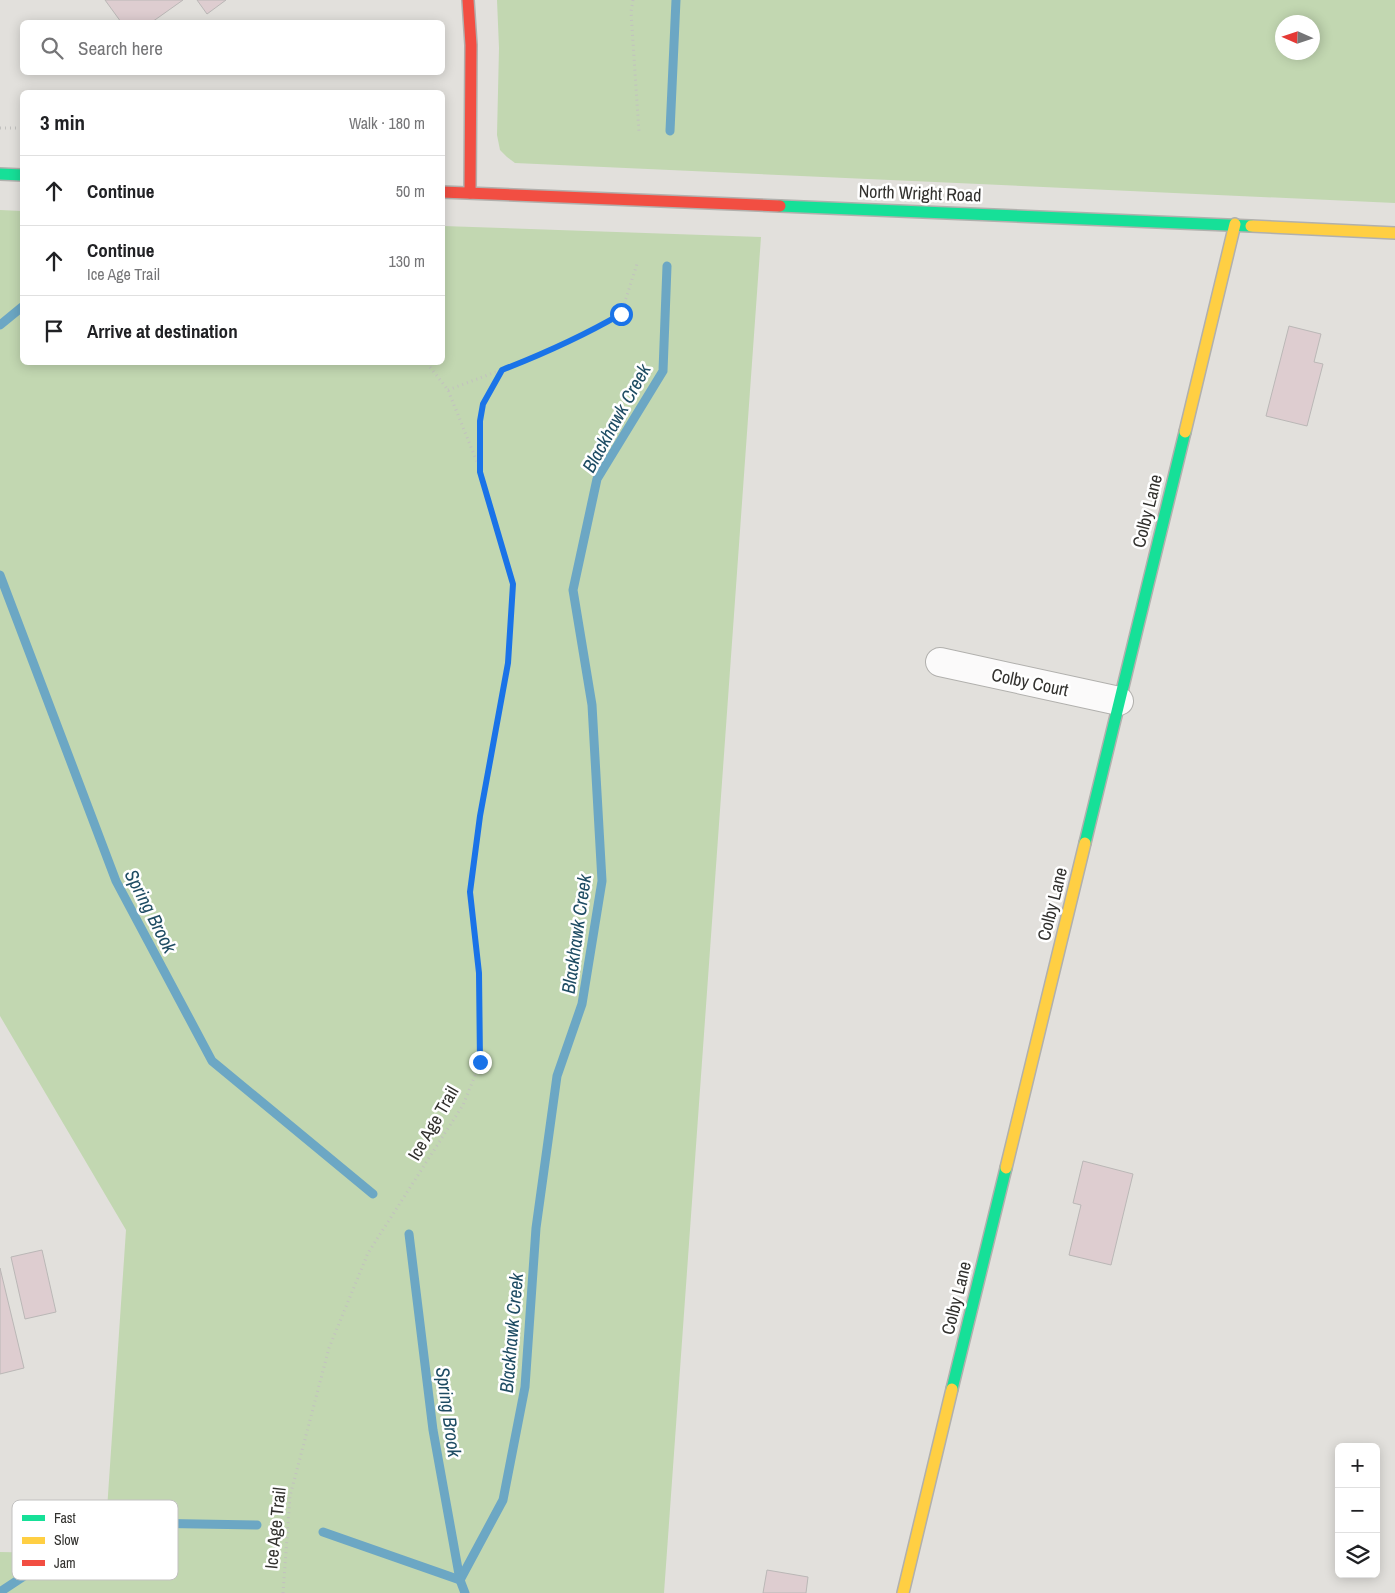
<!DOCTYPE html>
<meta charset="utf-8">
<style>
body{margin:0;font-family:"Archivo Narrow",sans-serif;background:#f6f6f6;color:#202124}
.controls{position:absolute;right:15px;bottom:15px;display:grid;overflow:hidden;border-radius:8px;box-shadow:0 2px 12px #0003}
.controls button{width:45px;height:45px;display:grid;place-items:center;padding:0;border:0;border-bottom:1px solid #e0e0e0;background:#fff;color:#202124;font:25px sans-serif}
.compass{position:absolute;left:1275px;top:15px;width:45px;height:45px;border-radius:50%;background:#fff;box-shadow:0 2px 12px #0003;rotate:273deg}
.stop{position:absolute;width:15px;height:15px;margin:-11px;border:4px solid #1a73e8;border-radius:50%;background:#fff}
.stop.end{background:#1a73e8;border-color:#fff;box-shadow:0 1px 5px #0008}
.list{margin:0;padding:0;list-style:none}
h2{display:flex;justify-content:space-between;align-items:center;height:65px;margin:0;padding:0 20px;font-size:21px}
h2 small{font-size:16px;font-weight:400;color:#757577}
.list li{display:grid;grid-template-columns:32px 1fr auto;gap:15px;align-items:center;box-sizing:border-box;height:70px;padding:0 20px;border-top:1px solid #e0e0e0}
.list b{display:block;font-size:19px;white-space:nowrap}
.list p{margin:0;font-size:16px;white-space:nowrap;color:#757577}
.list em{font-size:16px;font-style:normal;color:#757577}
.icon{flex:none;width:28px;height:28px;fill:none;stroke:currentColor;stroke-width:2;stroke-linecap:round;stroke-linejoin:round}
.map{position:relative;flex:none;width:1395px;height:1593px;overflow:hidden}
.search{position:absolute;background:#fff;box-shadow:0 2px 12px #0003;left:20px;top:20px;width:425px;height:55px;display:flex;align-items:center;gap:12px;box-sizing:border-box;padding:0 18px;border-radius:8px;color:#757577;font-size:19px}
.panel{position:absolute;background:#fff;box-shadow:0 2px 12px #0003;left:20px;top:90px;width:425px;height:275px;border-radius:8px}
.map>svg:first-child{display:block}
.green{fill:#c2d7b1;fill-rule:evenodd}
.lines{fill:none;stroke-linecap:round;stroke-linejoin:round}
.stream{stroke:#6ca7c4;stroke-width:9}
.building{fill:#decdd0;stroke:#bab7b6}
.street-casing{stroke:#b1b0ad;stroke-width:30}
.fast-casing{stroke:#b1b0ad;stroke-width:14}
.slow-casing{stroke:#b1b0ad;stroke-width:14}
.jam-casing{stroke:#b1b0ad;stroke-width:14}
.path{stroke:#c2c1bf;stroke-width:3;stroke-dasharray:1 4;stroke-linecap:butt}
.street{stroke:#fbfafa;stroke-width:28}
.fast{stroke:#16e098;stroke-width:11}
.slow{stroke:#ffcf43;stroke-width:11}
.jam{stroke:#f24e42;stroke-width:11}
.route{stroke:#1a73e8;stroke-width:6}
.labels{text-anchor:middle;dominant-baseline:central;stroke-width:5;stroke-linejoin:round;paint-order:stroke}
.street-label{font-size:18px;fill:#32312e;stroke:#fff}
.water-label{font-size:19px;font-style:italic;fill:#1e4c63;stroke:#fff}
.key{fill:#fff;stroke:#c2c1c0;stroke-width:1}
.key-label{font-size:14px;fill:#32312e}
</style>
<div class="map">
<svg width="1395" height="1593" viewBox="0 0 1395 1593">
<rect width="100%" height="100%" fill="#e2e0dc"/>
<g class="green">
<path d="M497 0H1395V203L515 163 507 157 500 150 497 135 499 48ZM1282 22H1312V52H1282Z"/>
<polygon points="0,210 22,211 22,362 442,362 443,226 761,237 664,1593 0,1593 0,1552 104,1554 126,1230 0,1016"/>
</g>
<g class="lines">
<g class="stream">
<polyline points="670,131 676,0"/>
<polyline points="0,325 22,307"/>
<polyline points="0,575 116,881 212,1061 373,1194"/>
<polyline points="409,1234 433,1430 460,1580 465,1593"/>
<polyline points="323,1532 460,1580 503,1500 525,1387 536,1228 557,1076 582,1004 602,881 592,705 573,590 597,479 663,371 667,266"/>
<polyline points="0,1592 62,1551 140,1523 257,1525"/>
</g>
</g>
<g class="building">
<polygon points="105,0 183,0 152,22 121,22"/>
<polygon points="197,0 226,0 207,14"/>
<polygon points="1289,326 1321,334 1314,362 1323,364 1307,426 1266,416"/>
<polygon points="1083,1161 1133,1174 1111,1265 1069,1255 1081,1205 1073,1203"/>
<polygon points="42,1250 56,1312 25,1319 11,1257"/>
<polygon points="0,1268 24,1368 0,1374"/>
<polygon points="767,1570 808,1577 806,1593 763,1593"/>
</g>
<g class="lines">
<g class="street-casing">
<polyline id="street" points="940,662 1119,701"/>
</g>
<g class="fast-casing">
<g id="fast">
<polyline points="0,174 22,175"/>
<polyline points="780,206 1251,226"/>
<polyline points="1085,843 1185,432"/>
<polyline points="952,1389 1006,1168"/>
</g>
</g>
<g class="slow-casing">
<g id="slow">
<polyline points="1251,226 1395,233"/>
<polyline points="1185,432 1235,224"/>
<polyline points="1006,1168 1085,843"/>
<polyline points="903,1593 952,1389"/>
</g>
</g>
<g class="jam-casing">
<g id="jam">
<polyline points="468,0 471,45 470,193"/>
<polyline points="442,192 780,206"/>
</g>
</g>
<g class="path">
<polyline points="633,0 631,12 639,132"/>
<polyline points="0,128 22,128"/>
<path d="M448 390C509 367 564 347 621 314L637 264"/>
<polyline points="480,469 480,421 483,404 501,370"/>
<polyline points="283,1593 290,1496 329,1348 368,1253 463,1105 480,1063 479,973 470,892 480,816 508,663 513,583 481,472 448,390 426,362"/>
</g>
<use href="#street" class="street"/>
<use href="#fast" class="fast"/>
<use href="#slow" class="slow"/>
<use href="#jam" class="jam"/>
</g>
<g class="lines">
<path class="route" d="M480 1062 479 973 470 892 480 816 508 663 513 584 480 472V421L483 404 502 370C543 354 583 336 621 314"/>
</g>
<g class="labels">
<g class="street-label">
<text transform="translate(920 193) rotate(2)">North Wright Road</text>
<text transform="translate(1147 511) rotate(-76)">Colby Lane</text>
<text transform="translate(1030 682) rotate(12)">Colby Court</text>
<text transform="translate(1052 904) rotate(-76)">Colby Lane</text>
<text transform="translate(433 1123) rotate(-60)">Ice Age Trail</text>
<text transform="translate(956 1298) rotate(-76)">Colby Lane</text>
<text transform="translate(275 1528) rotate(-84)">Ice Age Trail</text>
</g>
<g class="water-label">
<text transform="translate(616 418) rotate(-61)">Blackhawk Creek</text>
<text transform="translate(151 911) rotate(63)">Spring Brook</text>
<text transform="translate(576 934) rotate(-82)">Blackhawk Creek</text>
<text transform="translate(511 1333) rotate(-85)">Blackhawk Creek</text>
<text transform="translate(449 1412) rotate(82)">Spring Brook</text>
</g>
</g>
<rect x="12" y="1500" width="166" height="80" rx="8" class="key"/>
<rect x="22" y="1515" width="23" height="6" fill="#16e098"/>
<rect x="22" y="1537" width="23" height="7" fill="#ffcf43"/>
<rect x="22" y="1560" width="23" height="6" fill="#f24e42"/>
<g class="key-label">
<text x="54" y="1523">Fast</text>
<text x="54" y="1545">Slow</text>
<text x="54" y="1568">Jam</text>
</g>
</svg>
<div class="controls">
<button>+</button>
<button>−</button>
<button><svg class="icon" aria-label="layers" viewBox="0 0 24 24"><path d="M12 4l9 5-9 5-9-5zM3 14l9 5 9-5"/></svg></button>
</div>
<svg class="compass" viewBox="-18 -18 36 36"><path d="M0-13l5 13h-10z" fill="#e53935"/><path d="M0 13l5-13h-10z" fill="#757577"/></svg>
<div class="stop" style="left:621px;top:314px"></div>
<div class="stop end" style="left:480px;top:1062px"></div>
<div class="search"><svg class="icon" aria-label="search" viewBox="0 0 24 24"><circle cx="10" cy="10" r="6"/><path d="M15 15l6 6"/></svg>Search here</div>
<section class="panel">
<h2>3 min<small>Walk · 180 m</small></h2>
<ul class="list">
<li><svg class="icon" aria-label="ahead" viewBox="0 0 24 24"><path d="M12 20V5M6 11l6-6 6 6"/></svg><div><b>Continue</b></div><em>50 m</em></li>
<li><svg class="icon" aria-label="ahead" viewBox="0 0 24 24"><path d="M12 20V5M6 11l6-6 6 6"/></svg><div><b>Continue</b><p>Ice Age Trail</p></div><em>130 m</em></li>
<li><svg class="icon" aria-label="arrive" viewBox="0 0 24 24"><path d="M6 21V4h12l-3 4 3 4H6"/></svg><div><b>Arrive at destination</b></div></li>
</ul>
</section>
</div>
